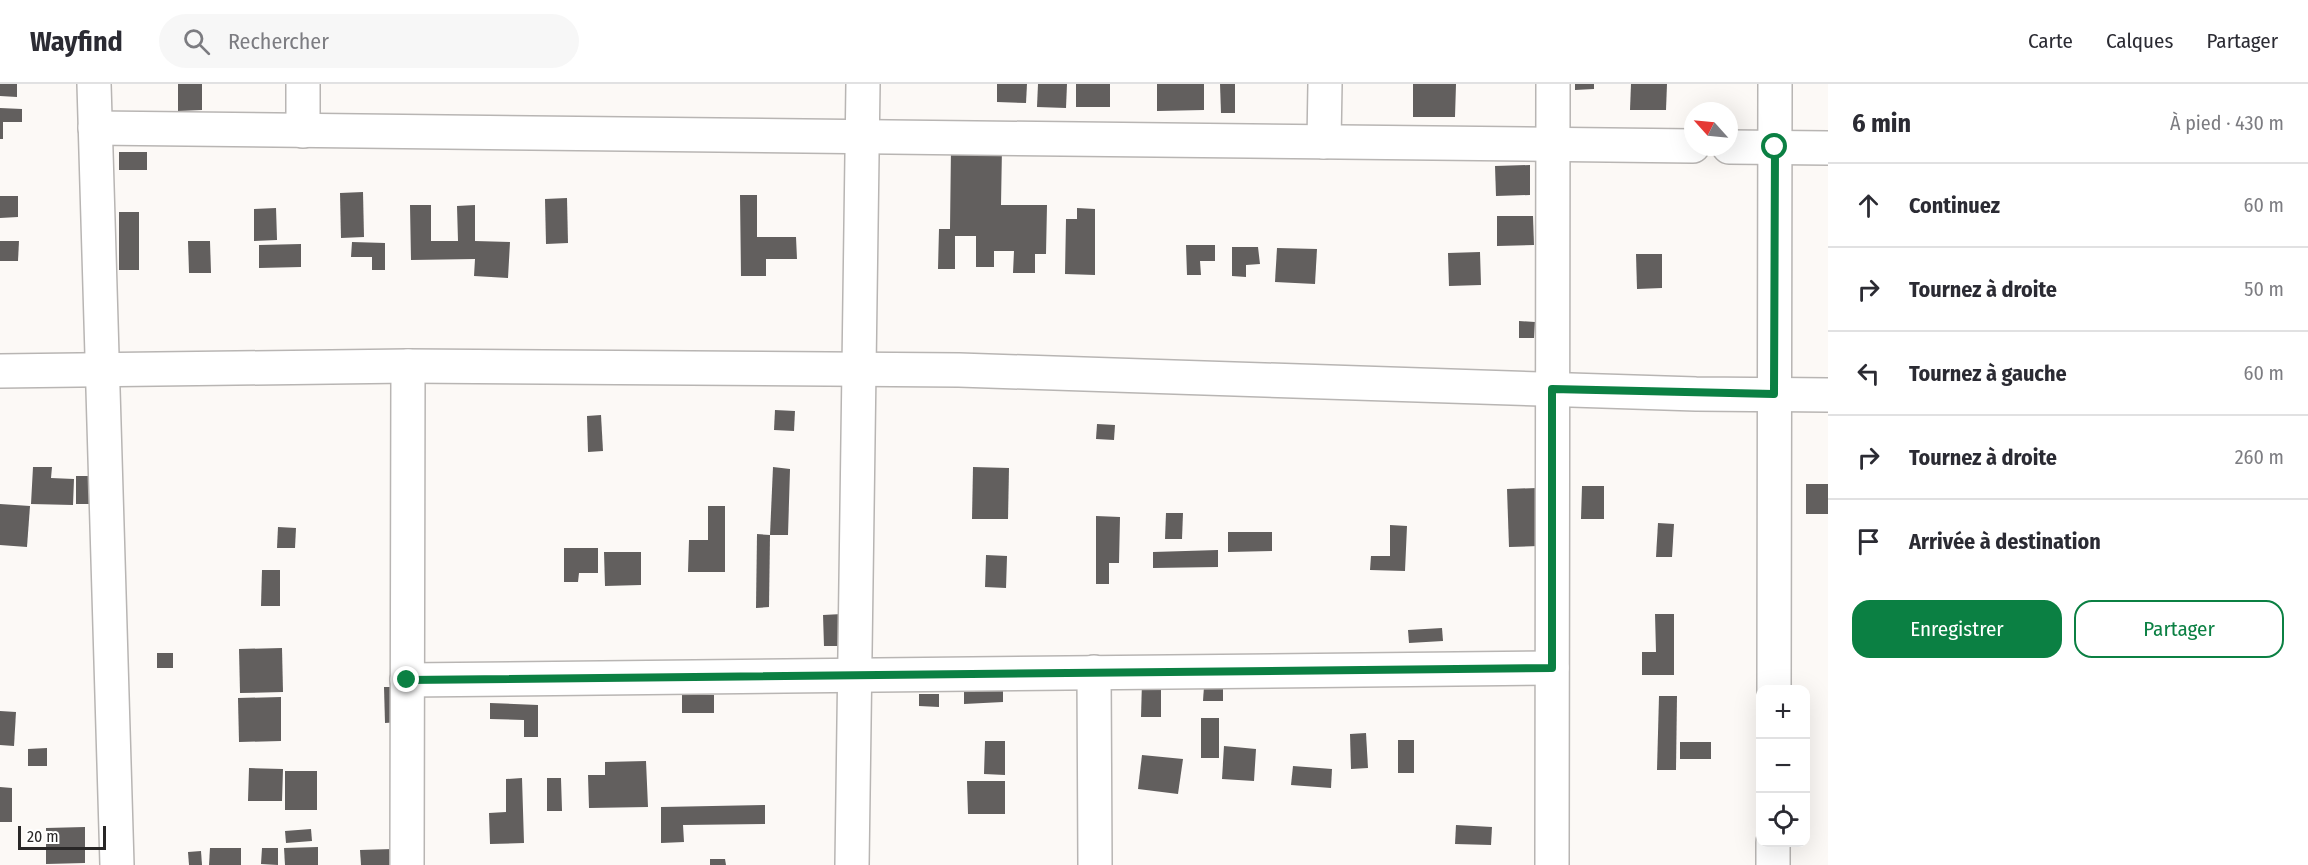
<!DOCTYPE html>
<html lang="fr">
<meta charset="utf-8">
<style>
body{margin:0;font-family:"Fira Sans Condensed",sans-serif;background:#f7f7f7;color:#2b2b33}
.controls{position:absolute;right:18px;bottom:18px;display:grid;overflow:hidden;border-radius:12px;box-shadow:0 6px 24px #0002}
.controls button{width:54px;height:54px;display:grid;place-items:center;padding:0;border:0;border-bottom:2px solid #e1e1e2;background:#fff;color:#2b2b33;font:30px sans-serif}
.compass{position:absolute;left:1684px;top:18px;width:54px;height:54px;border-radius:50%;background:#fff;box-shadow:0 6px 24px #0002;rotate:297deg}
.scale{position:absolute;left:18px;bottom:15px;width:88px;box-sizing:border-box;padding-left:6px;border:3px solid #292727;border-top:0;font-size:16px;line-height:21px;white-space:nowrap;color:#292727;-webkit-text-stroke:4px #fff;paint-order:stroke}
.stop{position:absolute;width:18px;height:18px;margin:-14px;border:4px solid #0b8043;border-radius:50%;background:#fff}
.stop.end{background:#0b8043;border-color:#fff;box-shadow:0 2px 6px #0008}
.list{margin:0;padding:0;list-style:none}
h2{display:flex;justify-content:space-between;align-items:center;height:78px;margin:0;padding:0 24px;font-size:26px}
h2 small{font-size:20px;font-weight:400;color:#7c7c81}
.list li{display:grid;grid-template-columns:39px 1fr auto;gap:18px;align-items:center;box-sizing:border-box;height:84px;padding:0 24px;border-top:2px solid #e1e1e2}
.list b{display:block;font-size:22px;white-space:nowrap}
.list em{font-size:20px;font-style:normal;color:#7c7c81}
.actions{display:flex;gap:12px;padding:18px 24px}
.actions a{flex:1;padding:14px 0;border:2px solid #0b8043;border-radius:18px;text-align:center;font-size:21px;color:#0b8043}
.actions .main{background:#0b8043;color:#fff}
.icon{flex:none;width:33px;height:33px;fill:none;stroke:currentColor;stroke-width:2;stroke-linecap:round;stroke-linejoin:round}
.map{position:relative;flex:none;width:1828px;height:781px;overflow:hidden}
header{display:flex;align-items:center;gap:36px;box-sizing:border-box;height:84px;padding:0 30px;background:#fff;border-bottom:2px solid #e1e1e2}
header strong{font-size:28px}
nav{display:flex;gap:33px;margin-inline-start:auto;font-size:21px}
.search{width:420px;height:54px;background:#f7f7f7;display:flex;align-items:center;gap:15px;box-sizing:border-box;padding:0 21px;border-radius:33px;color:#7c7c81;font-size:22px}
main{display:flex}
aside{flex:1;background:#fff}
.map>svg:first-child{display:block}
.building{fill:#625f5e}
.lines{fill:none;stroke-linecap:round;stroke-linejoin:round}
.street-casing{stroke:#b8b5b3;stroke-width:36}
.street{stroke:#fff;stroke-width:33}
.route{stroke:#0b8043;stroke-width:8}
</style>
<header>
<strong>Wayfind</strong>
<div class="search"><svg class="icon" aria-label="search" viewBox="0 0 24 24"><circle cx="10" cy="10" r="6"/><path d="M15 15l6 6"/></svg>Rechercher</div>
<nav><a>Carte</a><a>Calques</a><a>Partager</a></nav>
</header>
<main>
<div class="map">
<svg width="1828" height="781" viewBox="0 0 1828 781">
<rect width="100%" height="100%" fill="#fcf9f6"/>
<g class="building">
<polygon points="0,0 17,0 17,13 0,12"/>
<polygon points="178,0 202,0 202,26 178,27"/>
<polygon points="997,0 1027,0 1026,19 997,18"/>
<polygon points="1038,0 1067,0 1066,24 1037,23"/>
<rect x="1076" y="0" width="34" height="23"/>
<polygon points="1157,0 1204,0 1204,26 1157,27"/>
<polygon points="1220,0 1235,0 1235,29 1221,29"/>
<polygon points="1413,0 1456,0 1455,33 1413,33"/>
<polygon points="1575,0 1594,0 1594,5 1575,6"/>
<polygon points="1631,0 1667,0 1666,26 1630,26"/>
<polygon points="0,24 22,25 22,38 3,38 3,55 0,55"/>
<polygon points="951,63 1002,63 1001,121 1047,121 1046,170 1035,170 1035,189 1013,189 1014,167 994,167 994,183 976,183 976,152 955,152 955,185 938,185 939,145 950,145"/>
<rect x="119" y="68" width="28" height="18"/>
<polygon points="1530,81 1530,111 1496,112 1495,82"/>
<polygon points="363,108 364,153 341,154 340,109"/>
<polygon points="740,111 757,111 757,153 796,153 797,175 766,175 766,192 741,192"/>
<polygon points="0,112 18,112 18,133 0,134"/>
<polygon points="567,114 568,159 546,160 545,115"/>
<polygon points="410,121 431,121 431,157 458,157 457,122 475,121 475,157 510,158 508,194 474,192 475,175 411,176"/>
<polygon points="276,124 277,156 254,157 254,125"/>
<polygon points="1077,124 1095,125 1095,191 1065,190 1066,135 1077,135"/>
<rect x="119" y="128" width="20" height="58"/>
<polygon points="1497,132 1533,132 1534,161 1497,162"/>
<polygon points="0,157 19,157 18,177 0,177"/>
<polygon points="188,157 210,157 211,189 189,189"/>
<polygon points="352,158 385,159 385,186 372,186 372,173 351,173"/>
<polygon points="301,160 301,183 259,184 259,161"/>
<polygon points="1186,161 1215,161 1215,177 1200,177 1201,191 1187,191"/>
<polygon points="1232,163 1258,163 1260,180 1246,181 1246,193 1232,192"/>
<polygon points="1277,164 1317,165 1315,200 1275,198"/>
<polygon points="1480,168 1481,201 1449,202 1448,169"/>
<polygon points="1636,170 1662,170 1662,204 1637,205"/>
<polygon points="1519,237 1535,238 1534,254 1519,254"/>
<polygon points="775,326 795,327 794,347 774,346"/>
<polygon points="601,331 603,367 588,368 587,332"/>
<polygon points="1097,340 1115,341 1114,356 1096,355"/>
<polygon points="33,383 52,383 51,394 74,395 73,421 31,420"/>
<polygon points="773,383 790,385 788,451 770,451"/>
<polygon points="973,383 1009,384 1008,435 972,435"/>
<rect x="76" y="392" width="20" height="28"/>
<rect x="1806" y="400" width="22" height="30"/>
<polygon points="1582,402 1604,402 1604,435 1581,435"/>
<polygon points="1537,404 1539,462 1509,463 1507,405"/>
<polygon points="0,420 30,422 27,463 0,461"/>
<polygon points="708,422 725,422 725,488 688,488 689,456 708,456"/>
<polygon points="1166,429 1183,429 1182,455 1165,455"/>
<polygon points="1096,432 1120,433 1119,479 1109,479 1109,500 1096,500"/>
<polygon points="1658,439 1674,440 1672,473 1656,473"/>
<polygon points="1390,441 1407,442 1405,487 1370,486 1371,472 1390,472"/>
<polygon points="278,443 296,444 295,464 277,464"/>
<polygon points="1228,448 1272,448 1272,467 1228,468"/>
<polygon points="757,450 770,451 769,523 756,524"/>
<polygon points="564,464 598,464 598,489 579,489 578,498 564,498"/>
<polygon points="1218,466 1218,483 1153,484 1153,468"/>
<polygon points="604,468 641,468 641,501 605,502"/>
<polygon points="986,471 1007,472 1006,504 985,503"/>
<polygon points="262,486 280,486 280,522 261,522"/>
<polygon points="842,530 843,562 824,562 823,531"/>
<polygon points="1655,530 1674,530 1674,591 1642,591 1642,568 1656,568"/>
<polygon points="1442,544 1443,557 1409,559 1408,546"/>
<polygon points="282,564 283,608 240,609 239,565"/>
<rect x="157" y="569" width="16" height="15"/>
<polygon points="1142,597 1161,598 1161,633 1141,633"/>
<polygon points="1204,602 1223,602 1223,617 1203,617"/>
<polygon points="384,603 399,603 400,638 385,639"/>
<polygon points="1003,606 1003,618 964,620 964,607"/>
<polygon points="682,610 714,611 714,629 682,629"/>
<polygon points="919,610 939,610 939,623 919,622"/>
<polygon points="1659,612 1677,612 1676,686 1657,686"/>
<polygon points="281,613 281,657 239,658 238,614"/>
<polygon points="490,619 538,621 538,653 524,653 524,636 490,635"/>
<polygon points="0,627 16,628 14,662 0,661"/>
<rect x="1201" y="634" width="18" height="40"/>
<polygon points="1366,649 1368,684 1351,685 1350,650"/>
<rect x="1398" y="656" width="16" height="33"/>
<polygon points="985,657 1005,657 1005,691 984,690"/>
<rect x="1680" y="658" width="31" height="17"/>
<polygon points="1224,662 1256,665 1254,697 1222,695"/>
<polygon points="47,664 47,682 28,682 28,665"/>
<polygon points="1142,671 1183,675 1178,710 1138,705"/>
<polygon points="646,677 648,723 589,724 588,691 605,691 605,678"/>
<polygon points="1293,682 1332,685 1331,704 1291,701"/>
<polygon points="249,684 283,685 282,717 248,717"/>
<rect x="285" y="687" width="32" height="39"/>
<polygon points="522,694 524,759 490,760 489,729 506,728 506,695"/>
<polygon points="547,694 561,694 562,727 547,727"/>
<polygon points="967,697 1005,697 1005,730 968,730"/>
<polygon points="0,703 12,704 12,738 0,738"/>
<polygon points="765,721 765,740 683,741 684,758 661,759 661,723"/>
<polygon points="1456,741 1492,743 1491,761 1455,760"/>
<polygon points="85,743 85,779 46,780 46,744"/>
<polygon points="311,745 312,757 286,759 285,747"/>
<polygon points="318,763 318,781 285,781 284,764"/>
<polygon points="210,764 241,764 241,781 209,781"/>
<polygon points="262,764 278,764 278,781 261,780"/>
<polygon points="393,765 393,781 361,781 360,766"/>
<polygon points="201,767 202,781 189,781 188,768"/>
<polygon points="710,775 725,775 726,781 710,781"/>
</g>
<g class="lines">
<g class="street-casing">
<g id="street">
<polyline points="94,0 117,781"/>
<polyline points="95,44 1693,62"/>
<polyline points="303,47 303,0"/>
<polyline points="1324,58 1325,0"/>
<polyline points="1729,63 1828,64"/>
<polyline points="0,287 408,282 959,286 1696,310 1828,311"/>
<polyline points="1094,588 1095,781"/>
<polyline points="407,596 1552,584"/>
<polyline points="1774,606 1775,0"/>
<polyline points="407,781 408,282"/>
<polyline points="852,781 863,0"/>
<polyline points="1552,781 1553,0"/>
<polyline points="1773,781 1773,758"/>
</g>
</g>
<use href="#street" class="street"/>
</g>
<g class="lines">
<polyline class="route" points="407,596 1552,584 1552,305 1774,310 1775,63"/>
</g>
</svg>
<div class="controls">
<button>+</button>
<button>−</button>
<button><svg class="icon" aria-label="locate" viewBox="0 0 24 24"><circle cx="12" cy="12" r="6"/><path d="M12 2v4M12 18v4M2 12h4M18 12h4"/></svg></button>
</div>
<svg class="compass" viewBox="-18 -18 36 36"><path d="M0-13l5 13h-10z" fill="#e53935"/><path d="M0 13l5-13h-10z" fill="#7c7c81"/></svg>
<div class="scale">20 m</div>
<div class="stop" style="left:1775px;top:63px"></div>
<div class="stop end" style="left:407px;top:596px"></div>
</div>
<aside>
<h2>6 min<small>À pied · 430 m</small></h2>
<ul class="list">
<li><svg class="icon" aria-label="ahead" viewBox="0 0 24 24"><path d="M12 20V5M6 11l6-6 6 6"/></svg><div><b>Continuez</b></div><em>60 m</em></li>
<li><svg class="icon" aria-label="right" viewBox="0 0 24 24"><path d="M7 20v-9h11M14 6l5 5-5 5"/></svg><div><b>Tournez à droite</b></div><em>50 m</em></li>
<li><svg class="icon" aria-label="left" viewBox="0 0 24 24"><path d="M17 20v-9H6M10 6l-5 5 5 5"/></svg><div><b>Tournez à gauche</b></div><em>60 m</em></li>
<li><svg class="icon" aria-label="right" viewBox="0 0 24 24"><path d="M7 20v-9h11M14 6l5 5-5 5"/></svg><div><b>Tournez à droite</b></div><em>260 m</em></li>
<li><svg class="icon" aria-label="arrive" viewBox="0 0 24 24"><path d="M6 21V4h12l-3 4 3 4H6"/></svg><div><b>Arrivée à destination</b></div></li>
</ul>
<div class="actions"><a class="main">Enregistrer</a><a>Partager</a></div>
</aside>
</main>
